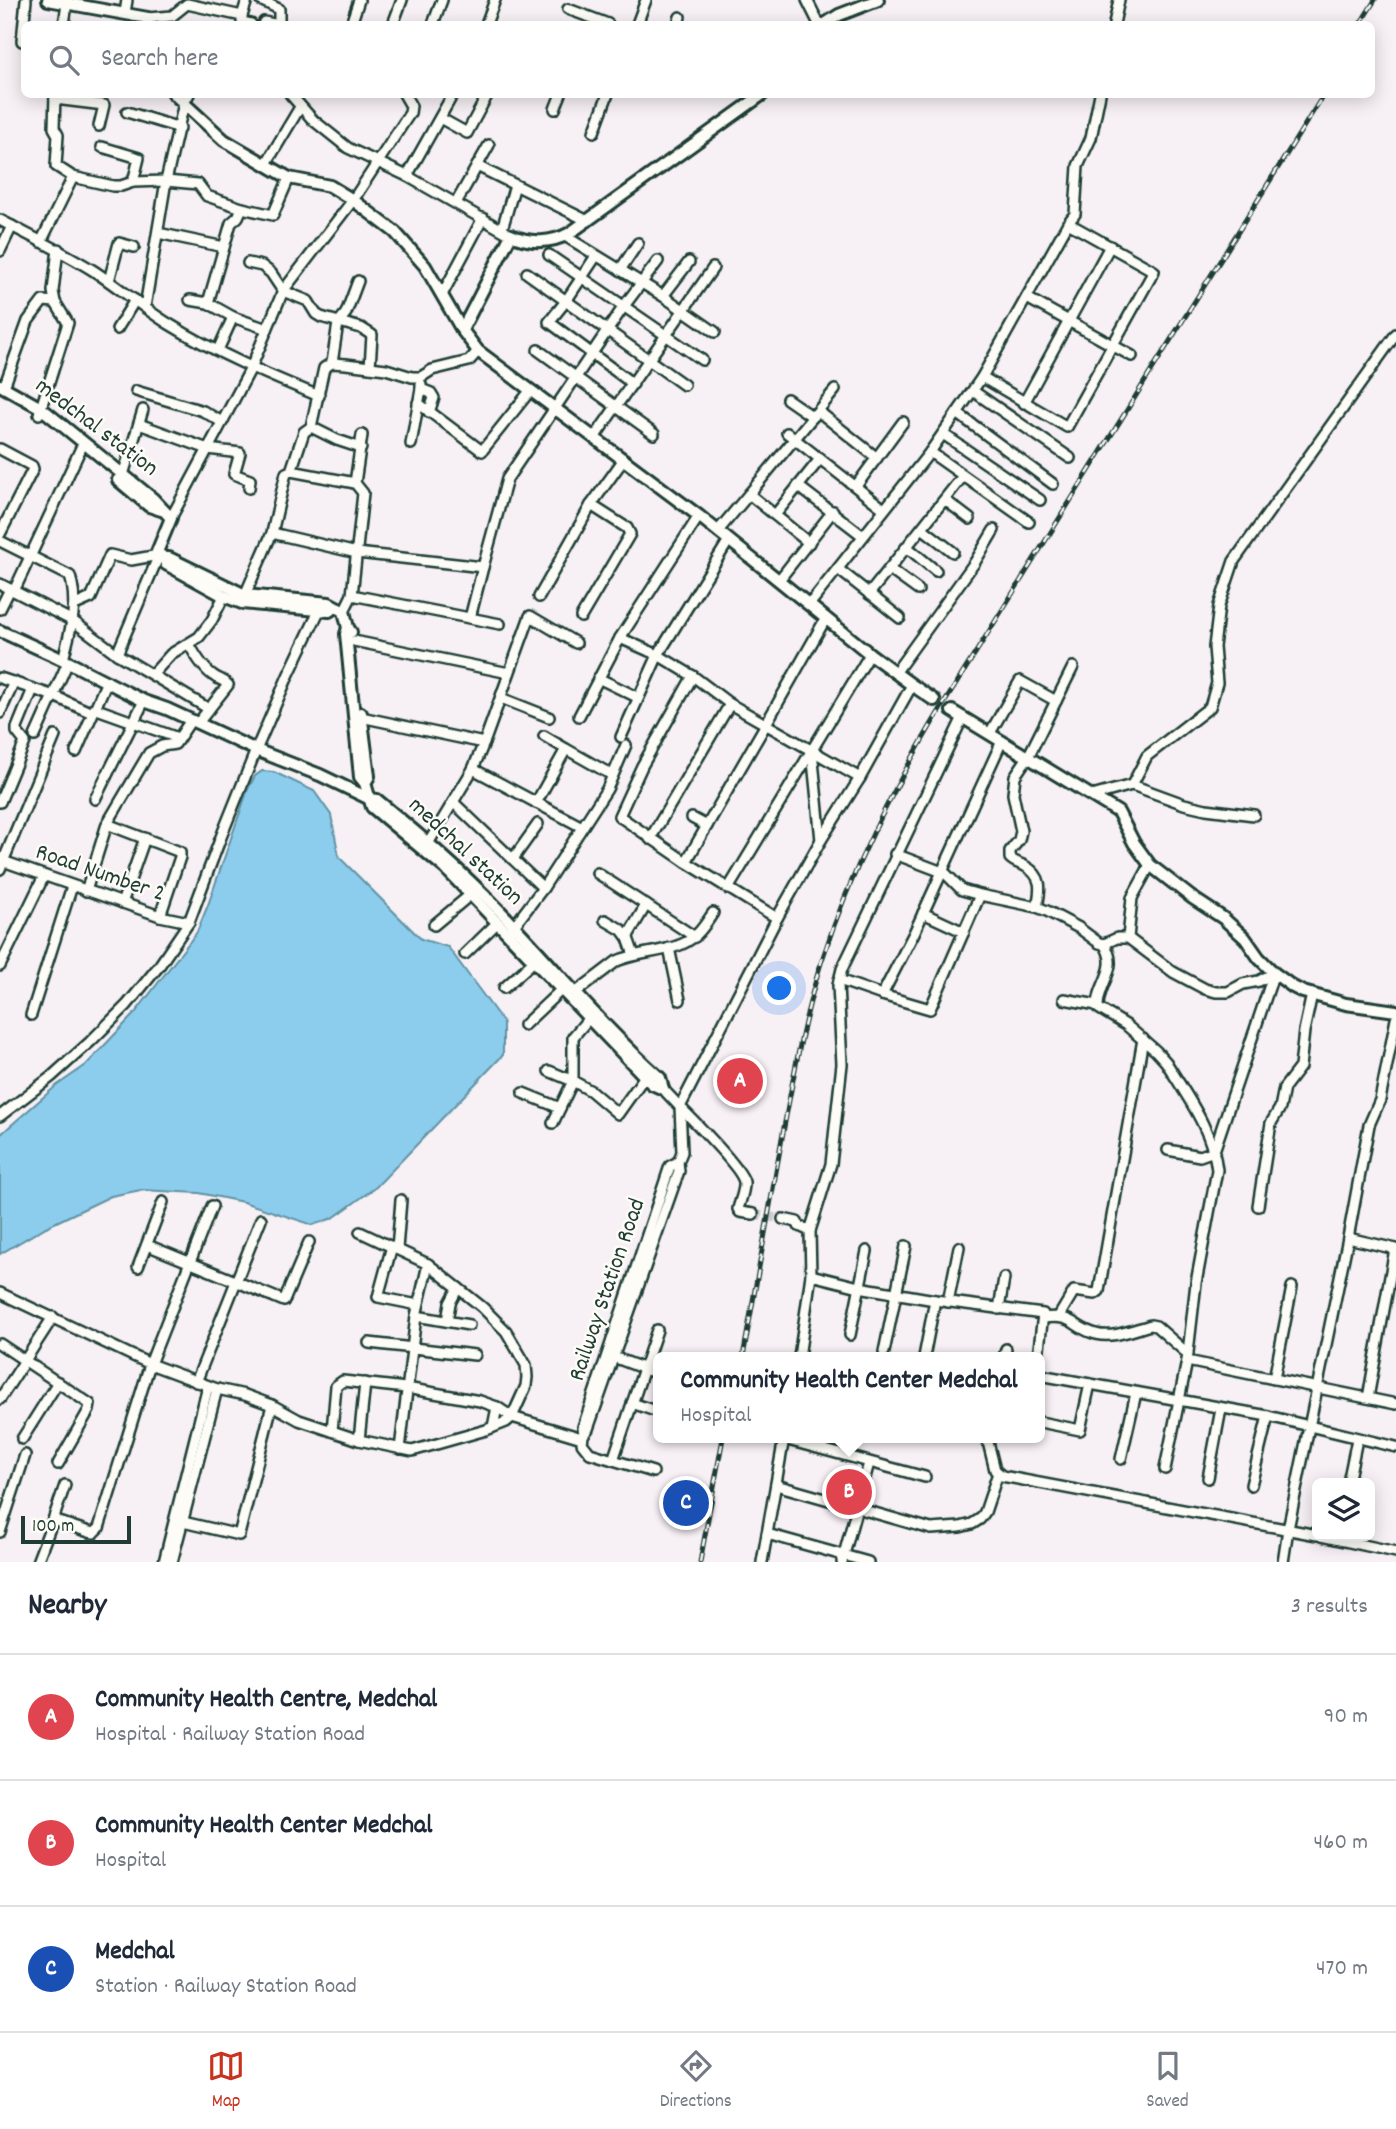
<!DOCTYPE html>
<meta charset="utf-8">
<style>
body{margin:0;font-family:Dekko,sans-serif;background:#f2f2f3;color:#1f2937}
.controls{position:absolute;right:21px;bottom:21px;display:grid;overflow:hidden;border-radius:10px;box-shadow:0 4px 18px #0003}
.controls button{width:63px;height:63px;display:grid;place-items:center;padding:0;border:0;border-bottom:2px solid #e0e1e3;background:#fff;color:#1f2937;font:35px sans-serif}
.scale{position:absolute;left:21px;bottom:18px;width:110px;box-sizing:border-box;padding-left:7px;border:4px solid #1f3d34;border-top:0;font-size:19px;line-height:24px;white-space:nowrap;color:#1f3d34;-webkit-text-stroke:5px #fdfcf7;paint-order:stroke}
.you{position:absolute;left:780px;top:989px;width:24px;height:24px;margin:-18px;border:5px solid #fff;border-radius:50%;background:#1a73e8;box-shadow:0 0 0 10px #1a73e833}
.badge{display:grid;place-items:center;width:46px;height:46px;border-radius:50%;background:#c8321e;color:#fff;font-size:23px;font-weight:700}
.pin{position:absolute;translate:-50% -50%;border:4px solid #fff;box-shadow:0 2px 7px #0006}
.popup{position:absolute;left:653px;top:1352px;width:392px;height:91px;box-sizing:border-box;display:grid;place-content:center;border-radius:10px;background:#fff;filter:drop-shadow(0 2px 5px #0005);font-size:23px;white-space:nowrap;color:#747a83}
.popup b{font-size:26px;color:#1f2937}
.popup::after{content:'';position:absolute;left:50%;top:100%;margin-left:-14px;border:14px solid transparent;border-top-color:#fff}
.list{margin:0;padding:0;list-style:none}
h2{display:flex;justify-content:space-between;align-items:center;height:91px;margin:0;padding:0 28px;font-size:30px}
h2 small{font-size:23px;font-weight:400;color:#747a83}
.list li{display:grid;grid-template-columns:46px 1fr auto;gap:21px;align-items:center;box-sizing:border-box;height:126px;padding:0 28px;border-top:2px solid #e0e1e3}
.list b{display:block;font-size:26px;white-space:nowrap}
.list p{margin:0;font-size:23px;white-space:nowrap;color:#747a83}
.list em{font-size:23px;font-style:normal;color:#747a83}
.icon{flex:none;width:38px;height:38px;fill:none;stroke:currentColor;stroke-width:2;stroke-linecap:round;stroke-linejoin:round}
.map{position:relative;flex:none;width:1396px;height:1562px;overflow:hidden}
.search{position:absolute;background:#fff;box-shadow:0 4px 18px #0003;left:21px;right:21px;top:21px;height:77px;display:flex;align-items:center;gap:18px;box-sizing:border-box;padding:0 24px;border-radius:10px;color:#747a83;font-size:26px}
.sheet{height:469px;background:#fff}
nav{display:flex;justify-content:space-around;align-items:center;box-sizing:border-box;height:98px;border-top:2px solid #e0e1e3;background:#fff;font-size:19px;color:#747a83}
nav a{display:grid;justify-items:center;gap:4px}
nav .on{color:#c8321e}
.map>svg:first-child{display:block}
.water{fill:#8ccced;stroke:#6093a3;stroke-width:2}
.lines{fill:none;stroke-linecap:round;stroke-linejoin:round}
.minor-tunnel{stroke:#ccccce;stroke-width:9;stroke-dasharray:9 4.5;stroke-linecap:butt}
.tertiary-tunnel{stroke:#ccccce;stroke-width:10;stroke-dasharray:10 5;stroke-linecap:butt}
.minor-casing{stroke:#1f3d34;stroke-width:14}
.tertiary-casing{stroke:#1f3d34;stroke-width:16}
.minor{stroke:#fdfcf7;stroke-width:9}
.tertiary{stroke:#fdfcf7;stroke-width:10}
.rail-casing{stroke:#1f3d34;stroke-width:5}
.rail{stroke:#fdfcf7;stroke-width:2.5;stroke-dasharray:8;stroke-linecap:butt}
.labels{text-anchor:middle;dominant-baseline:central;stroke-width:5;stroke-linejoin:round;paint-order:stroke}
.street-label{font-size:24px;fill:#1f3d34;stroke:#fdfcf7}
</style>
<div class="map">
<svg width="1396" height="1562" viewBox="0 0 1396 1562">
<rect width="100%" height="100%" fill="#f7f0f5"/>
<filter id="ink" filterUnits="userSpaceOnUse"><feTurbulence type="fractalNoise" baseFrequency=".0143" numOctaves="2"/><feDisplacementMap in="SourceGraphic" scale="14" xChannelSelector="R" yChannelSelector="G"/><feConvolveMatrix kernelMatrix="1 2 1 2 8 2 1 2 1" color-interpolation-filters="sRGB"/></filter>
<g filter="url(#ink)">
<polygon class="water" points="262,771 274,772 314,791 331,815 339,857 421,939 448,947 503,1022 503,1055 376,1187 333,1218 313,1225 243,1202 199,1193 141,1190 111,1196 46,1227 0,1254 0,1135 56,1086 86,1065 135,1013 197,932 208,905 248,789 255,776"/>
<g class="lines">
<polyline class="minor-tunnel" points="753,1214 783,1219"/>
<polyline class="tertiary-tunnel" points="934,700 952,711"/>
<g class="minor-casing">
<g id="minor">
<polyline points="260,0 279,9 279,24"/>
<polyline points="807,0 819,24"/>
<polyline points="568,9 608,24"/>
<polyline points="125,13 127,0"/>
<polyline points="242,16 247,0"/>
<polyline points="148,18 172,16 187,4 242,16 242,22 251,24"/>
<polyline points="64,24 67,4"/>
<polyline points="263,24 264,22 274,24"/>
<polyline points="351,24 359,0"/>
<polyline points="393,24 402,0"/>
<polyline points="433,24 442,0"/>
<polyline points="486,24 495,0"/>
<polyline points="637,24 646,0"/>
<polyline points="678,24 680,17"/>
<polyline points="1114,24 1119,0"/>
<polyline points="22,41 26,0"/>
<polyline points="290,94 313,120 348,148 407,176 511,235"/>
<polyline points="55,99 104,105 99,126"/>
<polyline points="555,109 561,94"/>
<polyline points="127,112 180,128"/>
<polyline points="440,118 467,133 488,94"/>
<polyline points="594,132 608,94"/>
<polyline points="102,147 139,158 133,182"/>
<polyline points="266,164 300,107"/>
<polyline points="477,166 588,221"/>
<polyline points="407,176 453,94"/>
<polyline points="73,177 113,186 121,186 133,182 166,181 198,184 207,196 242,208 273,215 289,178"/>
<polyline points="456,203 489,145"/>
<path d="M0 220C32 237 64 252 94 271 120 288 143 308 169 324 216 353 268 375 319 396"/>
<polyline points="502,229 515,185"/>
<polyline points="158,233 224,247"/>
<polyline points="565,236 663,296 715,332"/>
<polyline points="41,242 73,177 56,166 58,135 54,128 55,94"/>
<polyline points="0,251 12,226"/>
<polyline points="549,255 702,360"/>
<polyline points="596,256 566,301 549,322 633,384"/>
<polyline points="248,263 262,266 271,273 283,291 308,301 316,314 321,317 361,328 372,335 370,367"/>
<polyline points="620,270 638,243"/>
<polyline points="527,273 684,385"/>
<polyline points="109,281 119,243 134,247"/>
<polyline points="442,295 483,218"/>
<polyline points="663,296 689,262"/>
<polyline points="1027,298 1132,356"/>
<polyline points="190,300 208,303 233,317 218,350"/>
<polyline points="208,303 231,223 238,217 242,208"/>
<polyline points="145,307 166,181 184,103 189,94"/>
<polyline points="233,317 267,329"/>
<polyline points="117,329 135,300"/>
<polyline points="538,350 654,434"/>
<polyline points="332,363 338,323 346,313 358,281"/>
<polyline points="982,377 1067,427 1154,271 1068,223"/>
<polyline points="421,384 421,389 431,393 434,398 429,412"/>
<polyline points="4,387 28,321 43,301 55,302"/>
<polyline points="136,391 203,411 222,422"/>
<polyline points="973,391 1070,458"/>
<polyline points="787,399 813,417"/>
<polyline points="418,403 482,451 530,391"/>
<polyline points="1024,403 1110,246"/>
<polyline points="818,411 877,458"/>
<polyline points="957,413 1053,484"/>
<polyline points="39,414 68,323 55,302 53,291 58,249"/>
<polyline points="139,424 208,449 240,453 234,474 250,480 249,488"/>
<polyline points="311,427 337,440 361,448"/>
<polyline points="787,433 884,509"/>
<polyline points="943,434 1040,500"/>
<polyline points="594,438 713,268"/>
<polyline points="411,444 421,389"/>
<polyline points="0,449 32,466 33,469 0,534"/>
<polyline points="930,452 1029,522"/>
<polyline points="291,471 355,483"/>
<polyline points="123,475 143,410"/>
<polyline points="798,486 863,536"/>
<polyline points="856,486 903,422"/>
<polyline points="749,494 835,390"/>
<polyline points="945,500 970,519"/>
<polyline points="775,515 820,459"/>
<polyline points="171,518 251,368 283,291 353,200 410,113 411,106 404,94"/>
<polyline points="922,528 953,552"/>
<polyline points="718,531 749,494 809,543"/>
<polyline points="272,533 357,553 483,567 470,618"/>
<path d="M0 541 70 576C79 605 70 631 63 660"/>
<polyline points="907,547 936,571"/>
<polyline points="483,567 507,479 624,306 658,261"/>
<polyline points="838,569 900,618"/>
<polyline points="889,569 918,590"/>
<polyline points="779,580 833,511"/>
<polyline points="0,584 73,621 117,654 209,709"/>
<polyline points="14,591 81,448"/>
<polyline points="869,594 963,476"/>
<polyline points="245,595 272,533 286,473 291,471 304,432 311,427 324,368 332,363 346,364 386,369 412,377 421,377 432,370 469,361 478,351"/>
<polyline points="352,595 363,493 355,483 362,435"/>
<polyline points="539,597 591,505 624,459"/>
<polyline points="75,605 91,598 110,555 131,560 159,555"/>
<polyline points="809,605 930,452 982,377 1068,223 1075,214 1078,166 1091,138 1100,94"/>
<polyline points="0,609 10,589"/>
<polyline points="344,611 352,595 500,624"/>
<polyline points="581,617 630,534 627,528 591,505"/>
<polyline points="620,638 658,655 693,676 730,704 860,778"/>
<polyline points="354,641 509,673"/>
<path d="M189 644C195 655 203 669 214 676 219 680 223 679 228 685L198 723"/>
<polyline points="117,654 159,555"/>
<polyline points="895,673 975,562 994,530"/>
<polyline points="153,674 171,654 199,637 212,620 224,596"/>
<polyline points="0,678 54,696 92,713"/>
<polyline points="598,678 637,697"/>
<polyline points="501,698 549,717"/>
<polyline points="94,708 178,738"/>
<polyline points="0,713 14,682"/>
<polyline points="579,716 620,638 699,516"/>
<polyline points="361,717 484,743"/>
<polyline points="990,733 1020,681 1056,701"/>
<polyline points="35,736 68,662"/>
<polyline points="621,737 658,655 729,540"/>
<polyline points="566,749 612,775"/>
<polyline points="812,751 821,840"/>
<polyline points="76,752 107,681"/>
<polyline points="473,769 582,827"/>
<polyline points="1132,785 1147,756 1210,707 1217,683 1214,647 1219,606 1234,561 1396,334"/>
<polyline points="1092,796 1132,785 1184,804 1206,809 1254,815"/>
<polyline points="95,799 144,701"/>
<polyline points="0,802 25,742 17,732 17,728 33,689"/>
<polyline points="453,802 543,888"/>
<polyline points="536,803 566,749 544,736"/>
<polyline points="692,818 707,826"/>
<polyline points="107,824 180,852 180,857 160,916"/>
<polyline points="650,839 730,704"/>
<polyline points="429,842 473,769 484,743 530,616 576,643"/>
<polyline points="895,854 945,873 962,890 980,895 1037,907 1047,911 1079,928 1099,943 1104,944 1117,938 1128,938 1173,972 1205,989 1216,992 1228,992 1243,984 1259,981 1274,973"/>
<polyline points="513,859 538,824"/>
<polyline points="0,860 160,916 189,922"/>
<polyline points="686,862 619,816 642,766 693,676"/>
<polyline points="0,869 55,736"/>
<polyline points="597,873 695,937"/>
<polyline points="728,889 870,654"/>
<polyline points="86,891 107,824 149,753 162,746 175,744 191,720"/>
<polyline points="122,903 145,838"/>
<path d="M1037 907C1041 889 1043 876 1025 866 1019 863 1015 863 1010 858V851L1019 840 1021 831 1013 794 1015 776 1028 757 1073 667"/>
<polyline points="923,913 964,932"/>
<polyline points="777,918 686,862 766,724 826,618"/>
<polyline points="605,920 622,930 628,938"/>
<polyline points="434,925 470,895"/>
<polyline points="511,930 543,888 607,789 626,745"/>
<polyline points="1128,938 1132,898 1150,865"/>
<path d="M1104 944C1121 969 1097 983 1098 1008L1126 1025 1156 1051 1166 1062C1186 1095 1213 1131 1217 1170L1196 1283 1187 1361 1165 1469"/>
<polyline points="669,948 680,1000"/>
<polyline points="465,954 497,923"/>
<polyline points="634,955 628,938 629,934 646,905"/>
<polyline points="0,966 44,876"/>
<polyline points="839,980 882,995 930,1009 980,895"/>
<polyline points="504,988 533,962"/>
<polyline points="882,995 914,933 1002,741"/>
<path d="M571 996 617 961C641 950 676 954 696 935 703 929 708 920 713 913"/>
<polyline points="1064,999 1097,1005"/>
<polyline points="31,1015 72,886"/>
<polyline points="524,1025 561,990"/>
<polyline points="549,1071 573,1081 573,1037 589,1018"/>
<polyline points="663,1089 680,1107 682,1152 678,1162"/>
<polyline points="523,1093 560,1108 573,1081 591,1091 618,1114 645,1076"/>
<polyline points="0,1116 51,1077 90,1042 127,1005 159,966 189,922 221,837 256,750 288,676 319,611"/>
<polyline points="553,1123 560,1108"/>
<polyline points="1168,1150 1200,1156 1214,1151 1274,973"/>
<polygon points="678,1162 679,1171 588,1429 584,1434 583,1427 670,1166"/>
<polyline points="1258,1206 1271,1123 1280,1108 1284,1088 1300,1067 1304,1031 1312,994"/>
<path d="M753 1214 740 1212 738 1209C740 1201 745 1190 744 1182 742 1169 692 1119 680 1107L777 918 821 840 860 778 912 685"/>
<polyline points="783,1219 797,1222 799,1226 810,1231"/>
<polyline points="1348,1238 1396,1249"/>
<polyline points="147,1245 284,1301 309,1242"/>
<polyline points="392,1246 378,1297 418,1305"/>
<polyline points="397,1249 401,1200"/>
<polyline points="138,1267 163,1202"/>
<polyline points="811,1275 859,1287 935,1300 1043,1314 1038,1357"/>
<polyline points="0,1293 150,1364 217,1389 245,1395 272,1405 299,1420 359,1440 412,1451 486,1430 506,1422 512,1417 526,1386 527,1377 526,1365 506,1331 482,1307 428,1264 360,1232"/>
<polyline points="948,1302 959,1247"/>
<polyline points="999,1309 1004,1278"/>
<polyline points="416,1316 469,1325"/>
<polyline points="1059,1316 1074,1291 1095,1294 1099,1291 1143,1039"/>
<path d="M1043 1318C1075 1314 1071 1327 1096 1334 1113 1339 1135 1329 1151 1325L1156 1326 1188 1354"/>
<polyline points="447,1321 450,1303 458,1288"/>
<polyline points="850,1335 867,1251"/>
<polyline points="369,1343 475,1355"/>
<polyline points="0,1344 90,1404 89,1410 58,1464"/>
<polyline points="884,1352 906,1246"/>
<polyline points="611,1356 658,1374"/>
<polyline points="799,1357 811,1275 810,1231 831,1164 842,1064 838,985 842,969 963,717"/>
<polyline points="924,1357 935,1300"/>
<polyline points="1004,1357 1006,1349"/>
<polyline points="1187,1361 1396,1404"/>
<polyline points="1040,1375 1268,1416 1396,1447"/>
<polyline points="1274,1379 1292,1287"/>
<polyline points="196,1382 261,1219"/>
<polyline points="1368,1398 1395,1249"/>
<polyline points="0,1399 53,1317"/>
<polyline points="632,1403 658,1412"/>
<polyline points="497,1407 512,1417 582,1438"/>
<polyline points="1040,1422 1080,1430 1090,1384"/>
<polyline points="332,1431 336,1386 343,1381 406,1388 480,1401 497,1407 493,1427"/>
<polyline points="583,1436 582,1443 590,1453 653,1472"/>
<polyline points="987,1438 995,1470 1002,1476 1317,1535"/>
<polyline points="22,1439 58,1382"/>
<polyline points="784,1439 925,1477"/>
<polyline points="359,1440 365,1383"/>
<polyline points="400,1449 416,1316 428,1264"/>
<polyline points="1121,1459 1136,1393"/>
<polyline points="613,1460 657,1330"/>
<polyline points="1208,1478 1221,1409"/>
<polyline points="1348,1483 1357,1439"/>
<polyline points="776,1485 931,1529 960,1527 972,1524 980,1519 985,1512 998,1473"/>
<polyline points="1251,1485 1268,1416"/>
<polyline points="53,1520 65,1485"/>
<polyline points="183,1522 239,1535 272,1405"/>
<polyline points="0,1532 25,1455"/>
<polyline points="767,1534 868,1562"/>
<polyline points="1321,1536 1396,1552"/>
<polyline points="37,1562 53,1520 89,1532 94,1533 99,1528 150,1364 212,1206"/>
<polyline points="164,1562 208,1386"/>
<polyline points="172,1562 217,1389"/>
<polyline points="762,1562 784,1438"/>
<polyline points="842,1562 869,1463"/>
<polyline points="1283,1562 1288,1529 1348,1238 1369,1125 1380,1100 1396,1019"/>
</g>
</g>
<g class="tertiary-casing">
<g id="tertiary">
<polyline points="48,0 148,18 148,24"/>
<polyline points="825,24 839,15 878,0"/>
<polyline points="174,94 224,140 289,178 330,186 353,200 395,232 425,266 462,330 478,351 699,516 870,654 912,685 934,700"/>
<path d="M462 330 511 235C530 244 552 243 570 233L763 94"/>
<polyline points="0,385 41,408 153,499 171,518 157,552 164,558 166,564 224,596 242,603 329,611 335,607"/>
<polyline points="118,480 149,506 161,510"/>
<polyline points="164,558 169,558 245,595 329,603 344,611 348,628 351,632"/>
<polyline points="348,628 346,634 360,777 365,783 372,807 445,868 652,1084 663,1089"/>
<path d="M0 631 68 662 144 701 167 709 256 750 320 775 370 799 377 800C426 840 473 881 515 927 563 978 608 1032 660 1078L663 1089"/>
<polyline points="952,711 1118,812 1134,843 1150,865 1191,897 1223,918 1245,938 1259,958 1274,973 1293,987 1303,992 1346,1004 1396,1011"/>
<polyline points="361,713 369,776 365,783"/>
</g>
</g>
<use href="#minor" class="minor"/>
<use href="#tertiary" class="tertiary"/>
<g class="rail-casing">
<g id="rail">
<polyline points="1360,24 1375,0"/>
<path d="M743 1357C756 1284 769 1211 782 1138 793 1080 803 1020 821 963 851 870 893 788 943 705L1324 94"/>
<polyline points="700,1562 723,1438"/>
</g>
</g>
<use href="#rail" class="rail"/>
</g>
</g>
<g class="labels">
<g class="street-label">
<text transform="translate(96 428) rotate(37)">medchal station</text>
<text transform="translate(465 852) rotate(43)">medchal station</text>
<text transform="translate(100 874) rotate(19)">Road Number 2</text>
<text transform="translate(608 1290) rotate(-71)">Railway Station Road</text>
</g>
</g>
</svg>
<div class="controls">
<button><svg class="icon" aria-label="layers" viewBox="0 0 24 24"><path d="M12 4l9 5-9 5-9-5zM3 14l9 5 9-5"/></svg></button>
</div>
<div class="scale">100 m</div>
<div class="you"></div>
<div class="pin badge" style="left:740px;top:1081px;background:#e0444e">A</div>
<div class="pin badge" style="left:849px;top:1492px;background:#e0444e">B</div>
<div class="popup"><b>Community Health Center Medchal</b>Hospital</div>
<div class="pin badge" style="left:686px;top:1503px;background:#1a4fb4">C</div>
<div class="search"><svg class="icon" aria-label="search" viewBox="0 0 24 24"><circle cx="10" cy="10" r="6"/><path d="M15 15l6 6"/></svg>Search here</div>
</div>
<section class="sheet">
<h2>Nearby<small>3 results</small></h2>
<ul class="list">
<li><span class="badge" style="background:#e0444e">A</span><div><b>Community Health Centre, Medchal</b><p>Hospital · Railway Station Road</p></div><em>90 m</em></li>
<li><span class="badge" style="background:#e0444e">B</span><div><b>Community Health Center Medchal</b><p>Hospital</p></div><em>460 m</em></li>
<li><span class="badge" style="background:#1a4fb4">C</span><div><b>Medchal</b><p>Station · Railway Station Road</p></div><em>470 m</em></li>
</ul>
</section>
<nav>
<a class="on"><svg class="icon" aria-label="map" viewBox="0 0 24 24"><path d="M3 6l6-2 6 2 6-2v14l-6 2-6-2-6 2zM9 4v14M15 6v14"/></svg>Map</a>
<a><svg class="icon" aria-label="directions" viewBox="0 0 24 24"><path d="M12 3l9 9-9 9-9-9zM9 14v-3h6M13 9l2 2-2 2"/></svg>Directions</a>
<a><svg class="icon" aria-label="saved" viewBox="0 0 24 24"><path d="M7 4h10v16l-5-4-5 4z"/></svg>Saved</a>
</nav>
